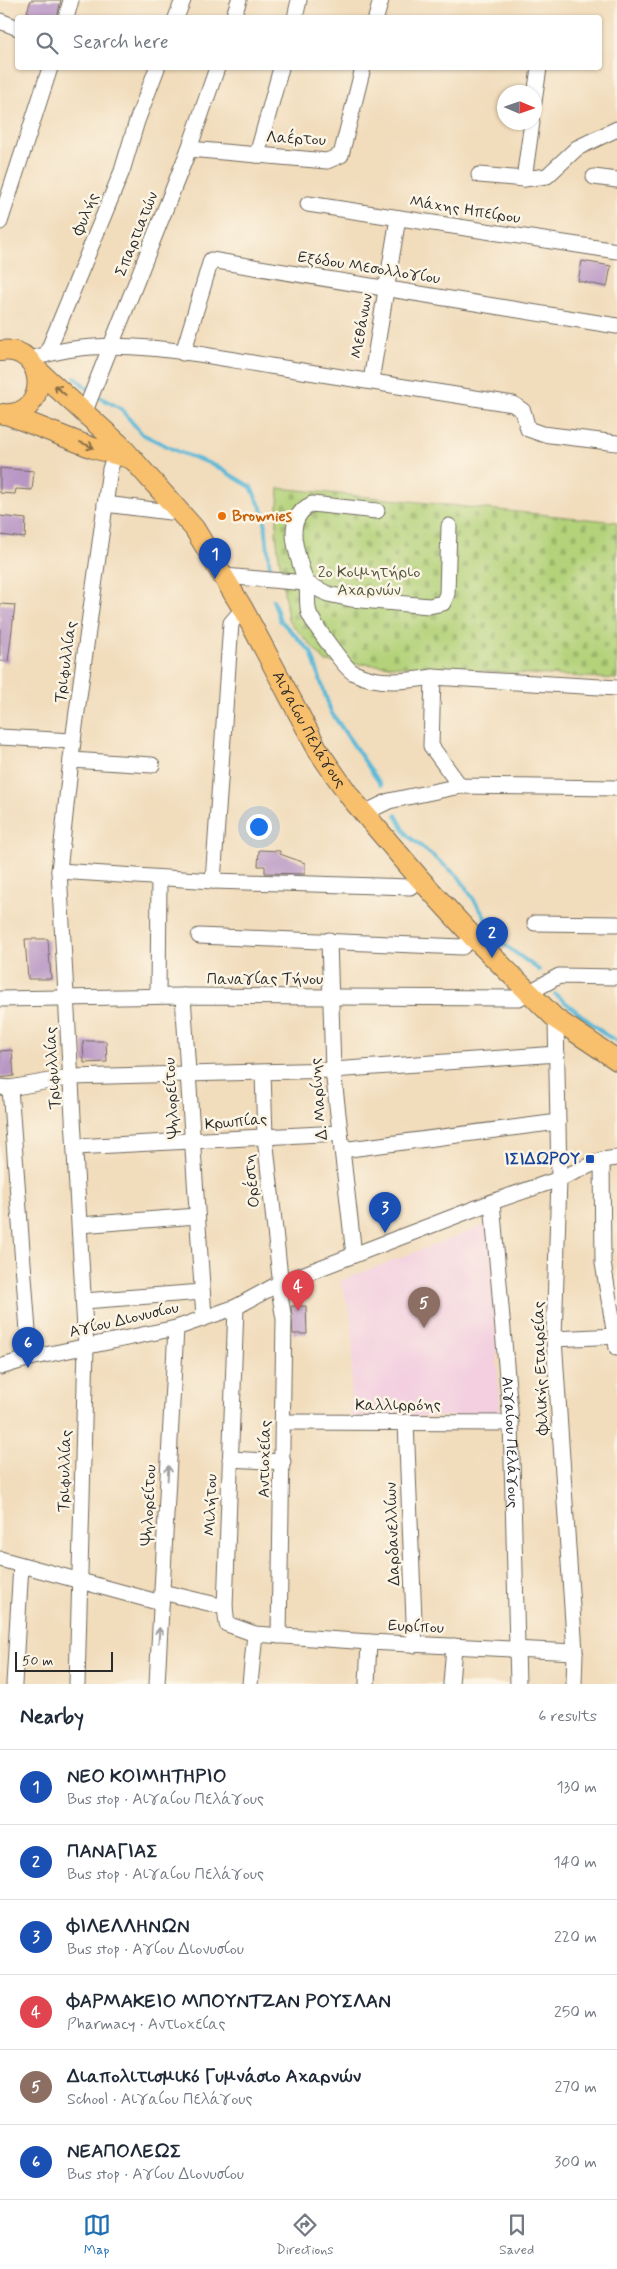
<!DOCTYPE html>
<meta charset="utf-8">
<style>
body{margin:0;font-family:Mynerve,sans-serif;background:#f6f6f7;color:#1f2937}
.compass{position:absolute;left:497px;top:85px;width:45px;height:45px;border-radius:50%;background:#fff;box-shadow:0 1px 4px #0004;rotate:92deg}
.scale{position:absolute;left:15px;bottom:12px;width:98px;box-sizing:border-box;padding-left:5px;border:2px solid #2b2b2b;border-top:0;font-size:14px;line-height:18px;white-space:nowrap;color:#2b2b2b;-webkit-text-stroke:4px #fcf5e5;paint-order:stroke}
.you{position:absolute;left:258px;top:826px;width:18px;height:18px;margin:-12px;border:4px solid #fff;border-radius:50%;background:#1a73e8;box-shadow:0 0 0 8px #1a73e833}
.badge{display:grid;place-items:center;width:32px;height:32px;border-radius:50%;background:#1f6fb2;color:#fff;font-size:16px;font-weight:700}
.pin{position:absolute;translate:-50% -41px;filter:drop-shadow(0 1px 2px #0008)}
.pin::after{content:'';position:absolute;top:26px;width:18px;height:15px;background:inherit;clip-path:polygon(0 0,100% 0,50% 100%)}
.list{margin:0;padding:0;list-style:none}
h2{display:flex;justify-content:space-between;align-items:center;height:65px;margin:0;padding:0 20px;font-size:21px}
h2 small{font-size:16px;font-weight:400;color:#747a83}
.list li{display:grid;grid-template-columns:32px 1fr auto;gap:15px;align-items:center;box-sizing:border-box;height:75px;padding:0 20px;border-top:1px solid #e0e1e3}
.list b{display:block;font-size:19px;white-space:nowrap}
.list p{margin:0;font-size:16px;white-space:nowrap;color:#747a83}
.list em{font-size:16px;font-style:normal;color:#747a83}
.icon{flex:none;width:28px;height:28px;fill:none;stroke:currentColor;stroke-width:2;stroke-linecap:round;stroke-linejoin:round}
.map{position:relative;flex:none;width:617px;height:1684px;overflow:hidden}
.search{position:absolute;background:#fff;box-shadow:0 1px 4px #0004;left:15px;right:15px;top:15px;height:55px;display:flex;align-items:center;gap:12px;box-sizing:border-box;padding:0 18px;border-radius:5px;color:#747a83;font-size:19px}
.sheet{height:515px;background:#fff}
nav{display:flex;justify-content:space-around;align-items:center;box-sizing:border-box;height:70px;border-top:1px solid #e0e1e3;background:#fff;font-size:14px;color:#747a83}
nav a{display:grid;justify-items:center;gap:2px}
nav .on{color:#1f6fb2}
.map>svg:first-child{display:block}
.built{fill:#f3cfe0}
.cemetery{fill:url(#cemetery-stones);stroke:#6f7e52}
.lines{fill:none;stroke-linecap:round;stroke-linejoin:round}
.stream{stroke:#58b8d7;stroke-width:4}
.building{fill:#b997c5}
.minor-casing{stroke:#70695d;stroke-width:17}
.major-casing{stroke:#70695d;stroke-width:22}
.minor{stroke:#fff;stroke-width:15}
.major{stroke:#f8bf6c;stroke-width:20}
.oneway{stroke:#876e48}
.oneway2{stroke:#a0a0a0}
.food-dot{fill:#e8710a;stroke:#fcf5e5;stroke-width:2}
.transit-dot{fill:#1a4fb4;stroke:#fcf5e5;stroke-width:2}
.labels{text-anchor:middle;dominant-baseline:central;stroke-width:5;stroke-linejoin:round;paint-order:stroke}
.street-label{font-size:16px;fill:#2b2b2b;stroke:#fcf5e5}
.food-label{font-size:16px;font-weight:bold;fill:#c56008;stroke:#fcf5e5;text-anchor:start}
.park-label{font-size:16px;fill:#4d553e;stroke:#fcf5e5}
.transit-label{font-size:16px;font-weight:bold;fill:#164399;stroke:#fcf5e5;text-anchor:end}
</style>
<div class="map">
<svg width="617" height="1684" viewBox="0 0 617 1684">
<defs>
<pattern id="cemetery-stones" width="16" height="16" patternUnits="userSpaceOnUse" patternTransform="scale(1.25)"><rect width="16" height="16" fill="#b3d279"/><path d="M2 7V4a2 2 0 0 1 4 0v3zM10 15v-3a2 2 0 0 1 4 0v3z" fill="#9ab469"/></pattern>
</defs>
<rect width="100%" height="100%" fill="#fcf5e5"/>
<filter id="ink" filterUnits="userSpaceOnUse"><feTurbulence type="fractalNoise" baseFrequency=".02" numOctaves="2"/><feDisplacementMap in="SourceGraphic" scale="10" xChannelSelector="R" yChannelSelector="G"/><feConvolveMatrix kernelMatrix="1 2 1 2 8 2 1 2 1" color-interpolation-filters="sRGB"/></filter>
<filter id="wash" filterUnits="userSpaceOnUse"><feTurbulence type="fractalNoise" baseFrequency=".0096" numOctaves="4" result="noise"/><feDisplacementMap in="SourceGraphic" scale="20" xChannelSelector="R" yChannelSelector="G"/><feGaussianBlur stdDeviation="1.12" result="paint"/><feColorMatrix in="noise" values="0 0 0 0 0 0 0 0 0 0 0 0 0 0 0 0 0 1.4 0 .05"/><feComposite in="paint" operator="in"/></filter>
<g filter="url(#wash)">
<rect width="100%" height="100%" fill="#f1dcbb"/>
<polygon class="built" points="490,1223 500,1416 350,1417 353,1340 351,1316 340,1281"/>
<polygon class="cemetery" points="279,488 617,522 617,679 326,662 288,620 276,535"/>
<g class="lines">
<g class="stream">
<polyline points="75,377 90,391"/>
<polyline points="95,395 120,408 142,434 179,452 214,465 251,487 264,514 270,568"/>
<polyline points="273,600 280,620 311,652 331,712 381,785"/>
<polyline points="396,815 407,835 459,877 502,943 539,970"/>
<polyline points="555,994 606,1035 617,1041"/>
</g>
</g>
<g id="blocks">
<g class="building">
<polygon points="31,0 61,0 57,18 44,18 27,12"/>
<polygon points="582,261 611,266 607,287 578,281"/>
<polygon points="0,468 34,471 32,490 16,489 15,494 0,493"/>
<polygon points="0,516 26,519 25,538 0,535"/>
<polygon points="0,604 15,605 8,662 0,661"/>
<polygon points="259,850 280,851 280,854 305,863 305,874 265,873 265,866 258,866"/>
<polygon points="25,939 48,939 51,979 28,979"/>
<polygon points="83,1041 106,1041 107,1062 84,1063"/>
<polygon points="12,1050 14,1076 0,1078 0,1051"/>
<polygon points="291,1306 306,1306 307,1334 293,1334"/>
</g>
</g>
</g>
<g filter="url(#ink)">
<use href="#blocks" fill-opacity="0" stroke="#70695d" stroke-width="1"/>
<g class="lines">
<g class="minor-casing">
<g id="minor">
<polyline points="66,18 71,0"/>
<polyline points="176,18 183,0"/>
<polyline points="233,18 239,0"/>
<polyline points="295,18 299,0"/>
<polyline points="376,18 381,0"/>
<polyline points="0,21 18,28"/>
<polyline points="534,102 539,68"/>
<polyline points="189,149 327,161 341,155 363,68"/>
<polyline points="257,155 281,68"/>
<polyline points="479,175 524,179 547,176 577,148 617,129"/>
<polyline points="594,177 617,180"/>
<polyline points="524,179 532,122"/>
<polyline points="308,204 617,251"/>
<polyline points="0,222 50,68"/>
<polyline points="47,353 122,171 137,121 157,68"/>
<polyline points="183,353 211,260 617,326"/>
<path d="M29 360C107 331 197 355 277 367 355 379 434 391 513 404L523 411 528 429 542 434 617 443"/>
<polyline points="371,381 398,218"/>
<polyline points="85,411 189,149 217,68"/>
<polyline points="105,504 170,512 176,507"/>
<path d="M377 511 312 504C280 519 299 558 306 583 309 592 306 603 309 613 313 623 345 669 354 673 379 685 407 681 433 677"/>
<polyline points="224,576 306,583 328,594 351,599 429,606 443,603 447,594 449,526"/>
<polyline points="617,688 433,677 431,746 460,786 617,788"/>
<polyline points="0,737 73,741"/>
<polyline points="71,760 152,765"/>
<polyline points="364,813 389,801 460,786"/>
<polyline points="59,871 213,881 410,887 420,879"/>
<polyline points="213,881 231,623 243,609"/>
<polyline points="535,923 617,924"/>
<polyline points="199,936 462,947 474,938"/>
<polyline points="329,940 333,1070 354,1255"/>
<polyline points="158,996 159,878"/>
<polyline points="183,996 204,1317"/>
<polyline points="0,999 183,996 519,998 559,976 617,977"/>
<polyline points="556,1019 559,1179 554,1339 575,1652 574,1684"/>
<polyline points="263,1073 265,1137 280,1277 278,1284 284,1319 279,1636"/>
<polyline points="0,1087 10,1088 72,1077 333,1070 557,1054"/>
<polyline points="10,1088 30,1358"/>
<polyline points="75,1147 340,1133"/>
<polyline points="342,1150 558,1122"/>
<polyline points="602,1160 603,1263 617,1348"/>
<path id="s1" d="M492 1202 511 1423 518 1684"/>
<polyline points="80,1225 197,1216"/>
<polyline points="84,1301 202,1292"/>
<polyline points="236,1307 225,1607 227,1624 255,1634 369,1642 575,1652"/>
<polyline points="554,1339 617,1336"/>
<polyline points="0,1367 30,1358 176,1328 236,1307 278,1284 354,1255 492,1202 559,1179 602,1160 617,1158"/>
<polyline points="284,1422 511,1423"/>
<polyline points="406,1422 415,1645"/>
<polyline points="230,1459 283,1462"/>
<polyline points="0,1559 161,1603"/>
<polyline points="162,1592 225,1607"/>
<polyline points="14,1684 21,1565"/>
<polyline points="77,1684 86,1347 59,871 73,741 110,469 115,454"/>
<polyline points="157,1684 176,1328"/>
<polyline points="250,1684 255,1634"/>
<polyline points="367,1684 369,1642"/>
<polyline points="451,1684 454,1646"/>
</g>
</g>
<g class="major-casing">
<g id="major">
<path d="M0 351C48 344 51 418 3 414"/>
<path id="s2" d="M35 368 120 445 194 528 243 609 319 752 351 798 420 879 474 938 556 1019 617 1060"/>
<polyline points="9,415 93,448 133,459"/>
</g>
</g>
<use href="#minor" class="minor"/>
<use href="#major" class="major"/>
</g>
<defs><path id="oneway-shaft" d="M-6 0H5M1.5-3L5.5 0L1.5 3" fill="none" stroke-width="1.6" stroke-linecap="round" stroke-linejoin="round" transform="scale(1.25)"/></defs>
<g class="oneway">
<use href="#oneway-shaft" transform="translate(60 390) rotate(-139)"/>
<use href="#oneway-shaft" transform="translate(87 445) rotate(22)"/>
</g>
<g class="oneway2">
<use href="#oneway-shaft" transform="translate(168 1473) rotate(-87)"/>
<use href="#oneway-shaft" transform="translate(159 1635) rotate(-87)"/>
</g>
</g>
<circle class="food-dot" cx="222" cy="516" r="5"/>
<rect class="transit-dot" x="585" y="1154" width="10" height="10" rx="2.5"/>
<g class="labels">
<g class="street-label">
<text transform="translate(296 139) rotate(3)">Λαέρτου</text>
<text transform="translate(465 210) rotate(9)">Μάχης Ηπείρου</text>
<text transform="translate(86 214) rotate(-68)">Φυλής</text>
<text transform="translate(137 234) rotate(-68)">Σπαρτιατών</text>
<text transform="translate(369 268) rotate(9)">Εξόδου Μεσολλογίου</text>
<text transform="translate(362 326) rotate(-80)">Μεθάνων</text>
<text transform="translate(66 662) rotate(-82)">Τριφυλλίας</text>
<text stroke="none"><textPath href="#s2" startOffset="458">Αιγαίου Πελάγους</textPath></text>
<text x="265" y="979">Παναγίας Τήνου</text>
<text transform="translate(53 1068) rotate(-93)">Τριφυλλίας</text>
<text transform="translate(172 1098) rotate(-93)">Ψηλορείτου</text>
<text transform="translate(319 1099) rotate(-95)">Δ. Μαρίνης</text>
<text transform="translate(236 1122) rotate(-5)">Κρωπίας</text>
<text transform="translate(252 1181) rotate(-96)">Ορέστη</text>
<text transform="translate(124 1320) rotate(-13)">Αγίου Διονυσίου</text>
<text transform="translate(541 1368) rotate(-92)">Φιλικής Εταιρείας</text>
<text x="398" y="1405">Καλλιρρόης</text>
<text stroke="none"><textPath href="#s1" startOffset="241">Αιγαίου Πελάγους</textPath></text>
<text transform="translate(265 1459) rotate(-89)">Αντιοχείας</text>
<text transform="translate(65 1471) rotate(-88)">Τριφυλλίας</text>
<text transform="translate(149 1505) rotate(-87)">Ψηλορείτου</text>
<text transform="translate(211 1505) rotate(-88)">Μιλήτου</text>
<text transform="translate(393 1534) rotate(-92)">Δαρδανελλίων</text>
<text transform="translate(416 1627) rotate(3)">Ευρίπου</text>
</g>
<g class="food-label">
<text x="232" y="516">Brownies</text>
</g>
<g class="park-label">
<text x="369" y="572">2ο Κοιμητήριο<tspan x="369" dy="18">Αχαρνών</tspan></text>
</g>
<g class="transit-label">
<text x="580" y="1159">ΙΣΙΔΩΡΟΥ</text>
</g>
</g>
</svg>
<svg class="compass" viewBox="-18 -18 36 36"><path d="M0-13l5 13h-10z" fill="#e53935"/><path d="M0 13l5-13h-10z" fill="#747a83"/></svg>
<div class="scale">50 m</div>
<div class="you"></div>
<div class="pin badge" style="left:215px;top:579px;background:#1a4fb4">1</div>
<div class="pin badge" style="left:492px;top:958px;background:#1a4fb4">2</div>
<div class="pin badge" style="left:385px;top:1233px;background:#1a4fb4">3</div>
<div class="pin badge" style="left:298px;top:1311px;background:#e0444e">4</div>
<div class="pin badge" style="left:424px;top:1328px;background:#8d6e63">5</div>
<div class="pin badge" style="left:28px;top:1368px;background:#1a4fb4">6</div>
<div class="search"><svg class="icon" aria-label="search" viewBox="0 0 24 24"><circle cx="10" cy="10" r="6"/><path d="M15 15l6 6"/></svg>Search here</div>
</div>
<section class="sheet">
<h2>Nearby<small>6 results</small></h2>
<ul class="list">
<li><span class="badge" style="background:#1a4fb4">1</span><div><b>ΝΕΟ ΚΟΙΜΗΤΗΡΙΟ</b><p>Bus stop · Αιγαίου Πελάγους</p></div><em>130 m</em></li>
<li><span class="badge" style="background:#1a4fb4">2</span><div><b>ΠΑΝΑΓΙΑΣ</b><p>Bus stop · Αιγαίου Πελάγους</p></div><em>140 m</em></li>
<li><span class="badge" style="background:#1a4fb4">3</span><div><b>ΦΙΛΕΛΛΗΝΩΝ</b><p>Bus stop · Αγίου Διονυσίου</p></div><em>220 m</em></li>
<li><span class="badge" style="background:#e0444e">4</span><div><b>ΦΑΡΜΑΚΕΙΟ ΜΠΟΥΝΤΖΑΝ ΡΟΥΣΛΑΝ</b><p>Pharmacy · Αντιοχείας</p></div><em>250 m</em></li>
<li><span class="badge" style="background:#8d6e63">5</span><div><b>Διαπολιτισμικό Γυμνάσιο Αχαρνών</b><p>School · Αιγαίου Πελάγους</p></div><em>270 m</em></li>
<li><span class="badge" style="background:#1a4fb4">6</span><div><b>ΝΕΑΠΟΛΕΩΣ</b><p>Bus stop · Αγίου Διονυσίου</p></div><em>300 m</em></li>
</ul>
</section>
<nav>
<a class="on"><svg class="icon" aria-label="map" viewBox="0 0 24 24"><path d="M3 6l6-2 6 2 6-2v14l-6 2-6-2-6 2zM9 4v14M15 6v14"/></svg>Map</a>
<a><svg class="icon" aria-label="directions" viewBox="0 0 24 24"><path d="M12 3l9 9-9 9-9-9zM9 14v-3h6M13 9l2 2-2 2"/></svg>Directions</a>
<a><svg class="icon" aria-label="saved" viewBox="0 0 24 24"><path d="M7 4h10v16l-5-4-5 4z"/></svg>Saved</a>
</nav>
